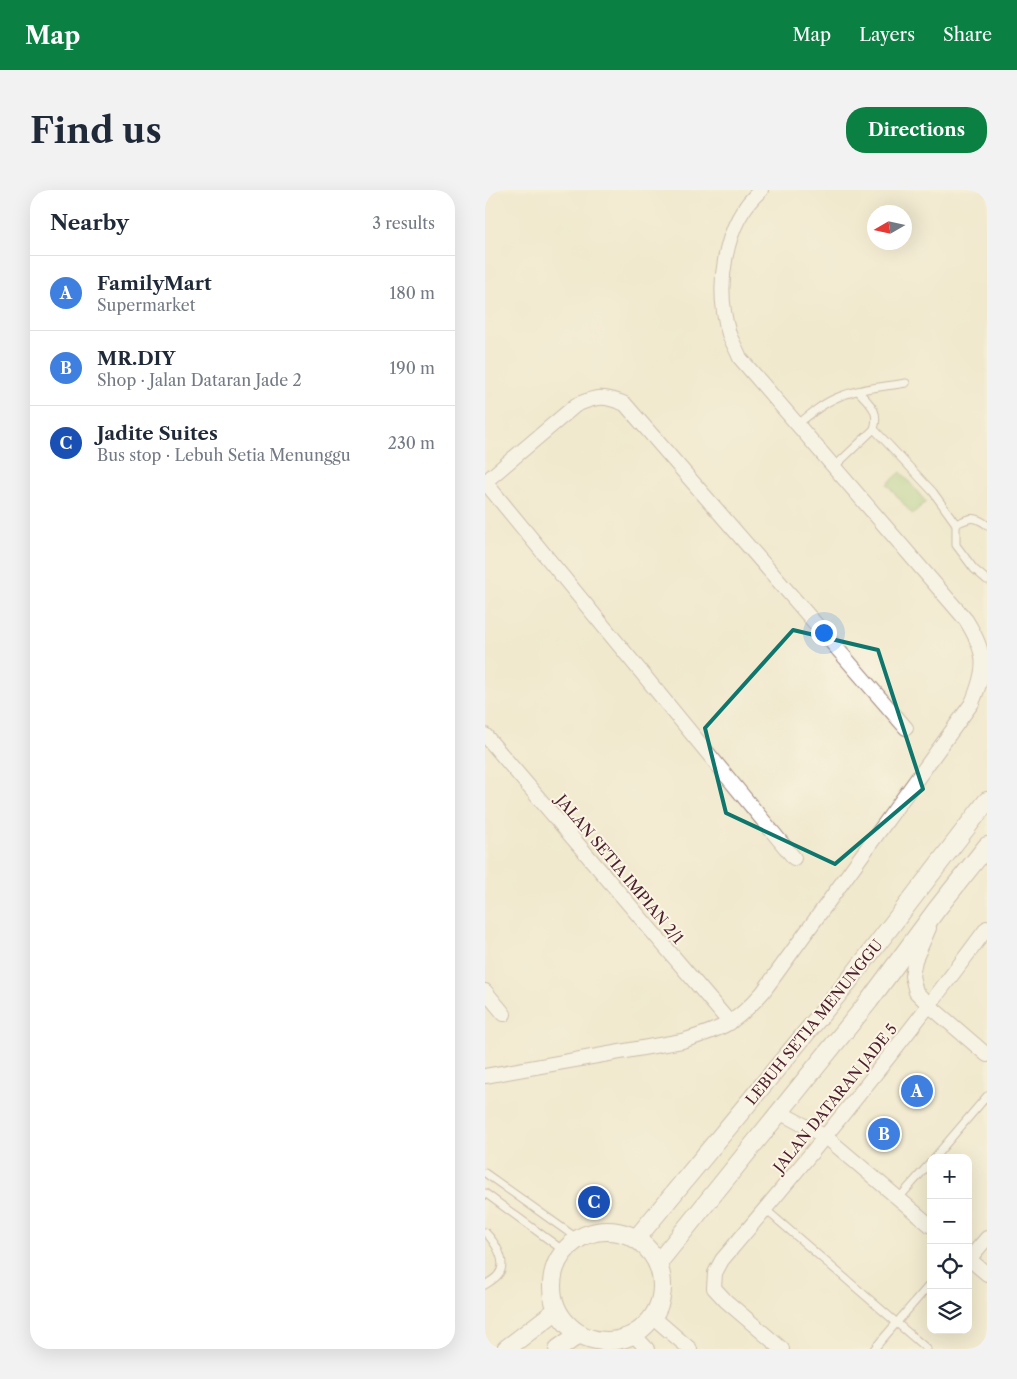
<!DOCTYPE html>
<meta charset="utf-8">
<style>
body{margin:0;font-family:"Libre Caslon Text",serif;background:#f2f2f3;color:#1f2937}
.controls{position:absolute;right:15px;bottom:15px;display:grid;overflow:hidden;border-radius:10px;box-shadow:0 5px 20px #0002}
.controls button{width:45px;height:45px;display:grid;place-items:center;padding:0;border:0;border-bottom:1px solid #e0e1e3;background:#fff;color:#1f2937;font:25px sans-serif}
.compass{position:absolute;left:382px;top:15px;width:45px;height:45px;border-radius:50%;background:#fff;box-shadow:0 5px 20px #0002;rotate:261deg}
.you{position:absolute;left:338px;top:442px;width:18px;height:18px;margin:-12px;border:4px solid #fff;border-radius:50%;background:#1a73e8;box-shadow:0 0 0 8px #1a73e833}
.badge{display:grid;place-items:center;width:32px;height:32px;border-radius:50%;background:#0b8043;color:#fff;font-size:16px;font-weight:700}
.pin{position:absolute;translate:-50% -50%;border:2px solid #fff;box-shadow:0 1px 5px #0006}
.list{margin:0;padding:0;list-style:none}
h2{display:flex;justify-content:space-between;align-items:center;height:65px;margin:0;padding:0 20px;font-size:21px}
h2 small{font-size:16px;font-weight:400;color:#747a83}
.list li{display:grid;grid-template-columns:32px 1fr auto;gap:15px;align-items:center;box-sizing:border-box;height:75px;padding:0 20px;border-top:1px solid #e0e1e3}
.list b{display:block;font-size:19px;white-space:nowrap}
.list p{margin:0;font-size:16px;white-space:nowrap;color:#747a83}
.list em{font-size:16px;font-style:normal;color:#747a83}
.icon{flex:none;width:28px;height:28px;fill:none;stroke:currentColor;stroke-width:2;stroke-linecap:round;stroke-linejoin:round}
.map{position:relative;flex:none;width:502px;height:1159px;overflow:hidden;border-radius:20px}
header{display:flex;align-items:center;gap:30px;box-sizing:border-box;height:70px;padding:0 25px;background:#0b8043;color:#fff}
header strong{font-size:24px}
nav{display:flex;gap:28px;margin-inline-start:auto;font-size:18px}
.intro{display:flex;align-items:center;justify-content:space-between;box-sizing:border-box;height:120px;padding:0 30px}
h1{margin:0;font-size:35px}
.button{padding:12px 22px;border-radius:20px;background:#0b8043;color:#fff;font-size:18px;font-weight:700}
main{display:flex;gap:30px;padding:0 30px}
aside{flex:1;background:#fff;border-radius:20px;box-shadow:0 5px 20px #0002}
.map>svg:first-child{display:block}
.green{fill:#9cc673;stroke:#73724f}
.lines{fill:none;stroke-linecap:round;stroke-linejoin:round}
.service-casing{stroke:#9d847c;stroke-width:9}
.minor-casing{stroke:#9d847c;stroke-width:16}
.tertiary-casing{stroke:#9d847c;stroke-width:20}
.service{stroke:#fff;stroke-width:7}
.minor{stroke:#fff;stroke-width:14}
.tertiary{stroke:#fff;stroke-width:18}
.marked{fill:none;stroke:#0f766e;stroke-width:4;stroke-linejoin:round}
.labels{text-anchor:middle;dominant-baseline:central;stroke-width:4;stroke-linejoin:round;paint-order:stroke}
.street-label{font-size:15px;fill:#4a1f2b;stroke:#fcf5e5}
</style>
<header>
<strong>Map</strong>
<nav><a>Map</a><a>Layers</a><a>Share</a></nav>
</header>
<div class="intro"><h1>Find us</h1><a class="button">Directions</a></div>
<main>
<aside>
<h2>Nearby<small>3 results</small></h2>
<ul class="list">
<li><span class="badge" style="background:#3f7fe0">A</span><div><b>FamilyMart</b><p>Supermarket</p></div><em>180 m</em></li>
<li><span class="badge" style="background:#3f7fe0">B</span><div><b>MR.DIY</b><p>Shop · Jalan Dataran Jade 2</p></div><em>190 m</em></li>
<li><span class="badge" style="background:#1a4fb4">C</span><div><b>Jadite Suites</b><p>Bus stop · Lebuh Setia Menunggu</p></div><em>230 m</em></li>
</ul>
</aside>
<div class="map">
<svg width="502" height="1159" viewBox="0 0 502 1159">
<rect width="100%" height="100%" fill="#fcf5e5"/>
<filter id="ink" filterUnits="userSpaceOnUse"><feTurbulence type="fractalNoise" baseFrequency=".02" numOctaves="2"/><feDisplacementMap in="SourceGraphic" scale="10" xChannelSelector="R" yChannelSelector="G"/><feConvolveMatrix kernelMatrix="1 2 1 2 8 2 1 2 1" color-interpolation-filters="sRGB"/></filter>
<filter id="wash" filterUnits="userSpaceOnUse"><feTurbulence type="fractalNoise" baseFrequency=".0096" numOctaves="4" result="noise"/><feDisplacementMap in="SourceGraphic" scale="20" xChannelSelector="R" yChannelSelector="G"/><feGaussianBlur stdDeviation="1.12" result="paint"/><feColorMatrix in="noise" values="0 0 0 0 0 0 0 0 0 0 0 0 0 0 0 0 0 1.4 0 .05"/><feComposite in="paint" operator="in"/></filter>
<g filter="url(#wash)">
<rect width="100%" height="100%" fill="#f0e9ce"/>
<polygon class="green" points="416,282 441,312 427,324 402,294"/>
</g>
<g filter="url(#ink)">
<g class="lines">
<g class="service-casing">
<g id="service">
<path d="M312 235C324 225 337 214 351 208 373 198 399 197 421 193"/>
<polyline points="389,239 448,302 471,334"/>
<path d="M349 277 389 239C395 221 385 214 373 201"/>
<path d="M502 335C489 325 484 328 471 334V355L489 379 502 390"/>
<polyline points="449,968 502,906"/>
<polyline points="0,983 93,1049"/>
<polyline points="0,1003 79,1061"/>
<polyline points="413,1009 446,972"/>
<polyline points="280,1019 442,1159"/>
<path d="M0 1042C9 1051 24 1072 13 1085 10 1089 4 1092 0 1095"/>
<polyline points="389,1159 446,1093"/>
</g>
</g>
<g class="minor-casing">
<g id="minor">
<path d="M0 292 91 215C112 206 119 205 140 214L421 538"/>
<polyline points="0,292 309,668"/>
<polyline points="0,545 245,833"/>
<polyline points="444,738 430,770 427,786 431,802 445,816 502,865"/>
<polyline points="0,801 19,824"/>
<path d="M0 886 197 851C237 839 250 834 278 802L487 513C502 477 502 464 481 430L255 168C252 160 247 152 244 144 230 98 238 33 276 0"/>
<polyline points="294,922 341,947 446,1036"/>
<polyline points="483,1068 502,1084"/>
<polyline points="484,1069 502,1048"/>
<polyline points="168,1127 205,1159"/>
<polyline points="149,1145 162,1159"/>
<path d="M297 1159 241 1111 229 1098 230 1083 237 1070C329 962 418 852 502 738"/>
</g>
</g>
<g class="tertiary-casing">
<g id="tertiary">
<circle cx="122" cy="1096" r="55"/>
<polyline points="151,1049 363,792 502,611"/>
<polyline points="173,1073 384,811 452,719 502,656"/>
<polyline points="21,1159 72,1120"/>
<polyline points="73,1159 94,1144"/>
</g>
</g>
<use href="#service" class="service"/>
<use href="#minor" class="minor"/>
<use href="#tertiary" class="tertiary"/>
</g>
</g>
<path d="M0 0H502V1159H0ZM308 440 393 460 438 599 350 674 241 623 220 538Z" fill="#f0e9ce" fill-opacity=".55" fill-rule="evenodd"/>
<path class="marked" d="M308 440 393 460 438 599 350 674 241 623 220 538Z"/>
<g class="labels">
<g class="street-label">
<text transform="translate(135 679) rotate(50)">JALAN SETIA IMPIAN 2/1</text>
<text transform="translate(329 832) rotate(-51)">LEBUH SETIA MENUNGGU</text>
<text transform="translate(350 908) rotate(-51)">JALAN DATARAN JADE 5</text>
</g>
</g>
</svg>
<div class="controls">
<button>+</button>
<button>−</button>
<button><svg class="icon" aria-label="locate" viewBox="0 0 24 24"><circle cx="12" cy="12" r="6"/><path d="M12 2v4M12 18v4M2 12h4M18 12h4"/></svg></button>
<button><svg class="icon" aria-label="layers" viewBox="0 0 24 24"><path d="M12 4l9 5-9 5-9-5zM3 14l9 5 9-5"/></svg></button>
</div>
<svg class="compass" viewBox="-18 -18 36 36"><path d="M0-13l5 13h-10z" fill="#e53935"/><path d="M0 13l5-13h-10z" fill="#747a83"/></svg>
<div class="you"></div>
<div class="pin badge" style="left:432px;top:901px;background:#3f7fe0">A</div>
<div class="pin badge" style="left:399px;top:944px;background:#3f7fe0">B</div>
<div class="pin badge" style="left:109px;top:1012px;background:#1a4fb4">C</div>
</div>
</main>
